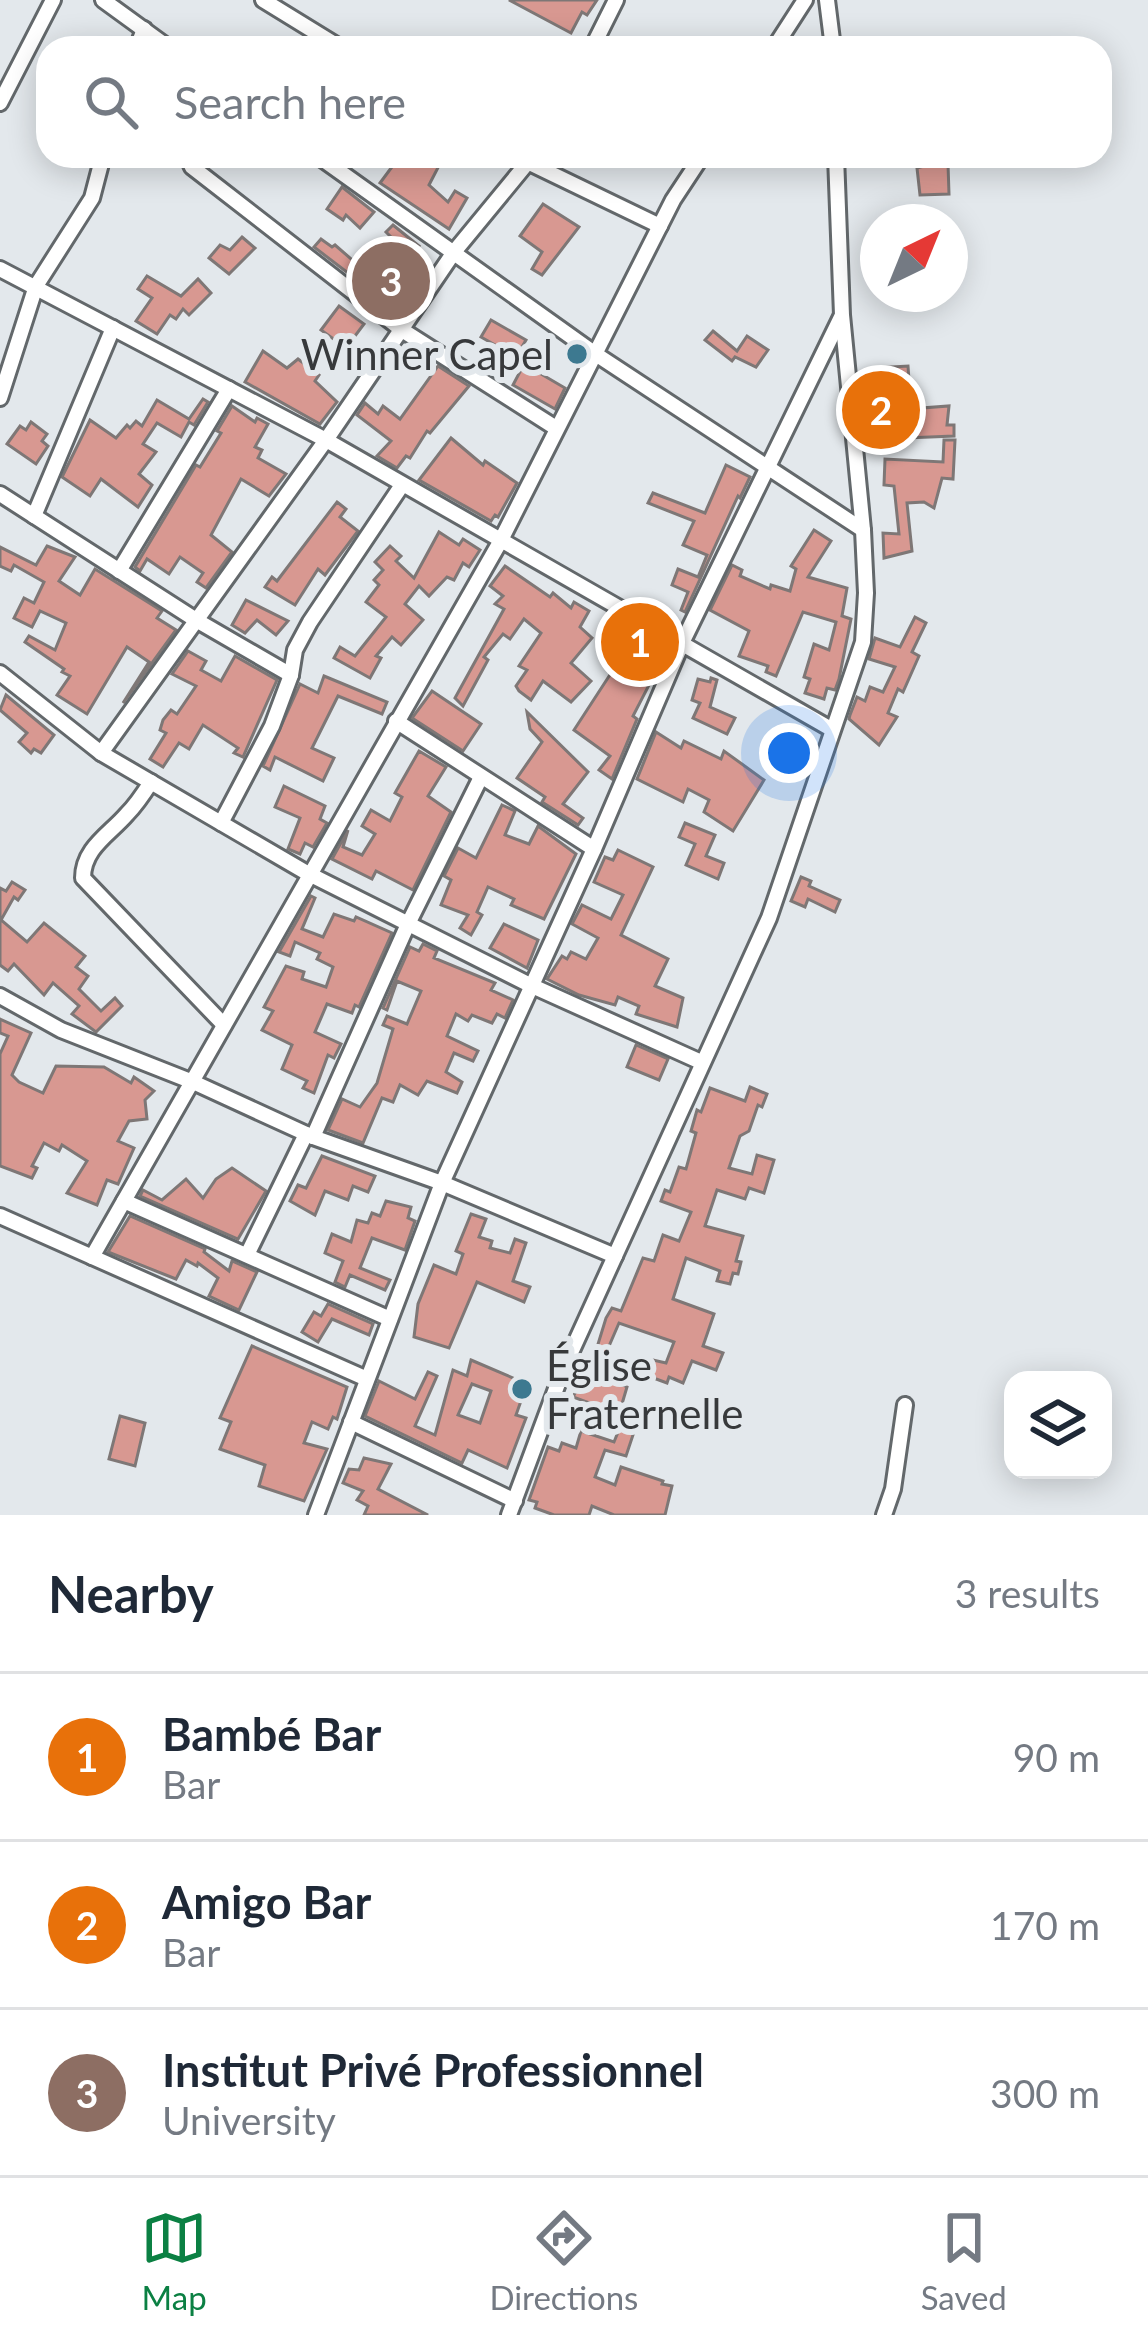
<!DOCTYPE html>
<meta charset="utf-8">
<style>
body{margin:0;font-family:Lato,sans-serif;background:#f6f6f7;color:#1f2937}
.controls{position:absolute;right:36px;bottom:36px;display:grid;overflow:hidden;border-radius:24px;box-shadow:0 6px 30px #0003}
.controls button{width:108px;height:108px;display:grid;place-items:center;padding:0;border:0;border-bottom:3px solid #e0e1e3;background:#fff;color:#1f2937;font:60px sans-serif}
.compass{position:absolute;left:860px;top:204px;width:108px;height:108px;border-radius:50%;background:#fff;box-shadow:0 6px 30px #0003;rotate:43deg}
.you{position:absolute;left:789px;top:753px;width:42px;height:42px;margin:-30px;border:9px solid #fff;border-radius:50%;background:#1a73e8;box-shadow:0 0 0 18px #1a73e833}
.badge{display:grid;place-items:center;width:78px;height:78px;border-radius:50%;background:#0b8043;color:#fff;font-size:39px;font-weight:700}
.pin{position:absolute;translate:-50% -50%;border:6px solid #fff;box-shadow:0 3px 12px #0006}
.list{margin:0;padding:0;list-style:none}
h2{display:flex;justify-content:space-between;align-items:center;height:156px;margin:0;padding:0 48px;font-size:51px}
h2 small{font-size:39px;font-weight:400;color:#747a83}
.list li{display:grid;grid-template-columns:78px 1fr auto;gap:36px;align-items:center;box-sizing:border-box;height:168px;padding:0 48px;border-top:3px solid #e0e1e3}
.list b{display:block;font-size:45px;white-space:nowrap}
.list p{margin:0;font-size:39px;white-space:nowrap;color:#747a83}
.list em{font-size:39px;font-style:normal;color:#747a83}
.icon{flex:none;width:66px;height:66px;fill:none;stroke:currentColor;stroke-width:2;stroke-linecap:round;stroke-linejoin:round}
.map{position:relative;flex:none;width:1148px;height:1515px;overflow:hidden}
.search{position:absolute;background:#fff;box-shadow:0 6px 30px #0003;left:36px;right:36px;top:36px;height:132px;display:flex;align-items:center;gap:30px;box-sizing:border-box;padding:0 42px;border-radius:36px;color:#747a83;font-size:45px}
.sheet{height:660px;background:#fff}
nav{display:flex;justify-content:space-around;align-items:center;box-sizing:border-box;height:168px;border-top:3px solid #e0e1e3;background:#fff;font-size:33px;color:#747a83}
nav a{display:grid;justify-items:center;gap:6px}
nav .on{color:#0b8043}
.map>svg:first-child{display:block}
.building{fill:#d89891;stroke:#7e7776;stroke-width:3;fill-rule:evenodd}
.lines{fill:none;stroke-linecap:round;stroke-linejoin:round}
.minor-casing{stroke:#63686b;stroke-width:20}
.minor{stroke:#fff;stroke-width:14}
.poi-dot{fill:#3d7990;stroke:#e3e8ec;stroke-width:4.5}
.labels{text-anchor:middle;dominant-baseline:central;stroke-width:12;stroke-linejoin:round;paint-order:stroke}
.poi-label{font-size:42px;fill:#37393b;stroke:#e3e8ec;text-anchor:end}
</style>
<div class="map">
<svg width="1148" height="1515" viewBox="0 0 1148 1515">
<rect width="100%" height="100%" fill="#e3e8ec"/>
<g class="building">
<polygon points="509,0 597,0 587,15 582,12 571,33"/>
<polygon points="400,156 444,156 429,185 448,202 455,191 467,198 449,229 380,183"/>
<polygon points="931,164 948,164 949,194 920,195 917,168"/>
<polygon points="342,187 374,212 360,228 346,215 343,220 327,209"/>
<polygon points="543,204 579,227 542,275 532,269 542,252 520,236"/>
<polygon points="393,225 419,246 414,252 418,256 386,302 314,247 321,239 332,247 335,245 380,284 403,249 386,232"/>
<polygon points="242,237 255,248 229,274 209,258 220,245 230,250"/>
<polygon points="147,276 181,296 198,279 211,293 189,315 183,309 176,319 170,315 157,334 136,321 152,298 138,289"/>
<polygon points="339,306 364,324 346,348 321,330"/>
<polygon points="491,320 526,340 516,357 481,337"/>
<polygon points="713,331 737,351 747,336 768,350 756,367 735,357 732,361 705,340"/>
<polygon points="263,351 287,368 298,359 319,375 315,381 337,402 320,424 245,382"/>
<polygon points="524,364 565,388 555,409 513,385"/>
<polygon points="438,366 469,386 430,433 427,431 410,458 406,456 397,468 377,456 391,441 357,415 365,403 378,414 383,406 400,419"/>
<polygon points="908,366 910,395 875,396 874,368"/>
<polygon points="203,399 208,402 194,425 189,422 181,437 157,423 143,444 156,452 139,474 152,485 138,507 101,479 90,496 62,477 90,420 116,438 127,425 130,428 136,421 142,426 157,400 189,419"/>
<polygon points="232,406 255,422 257,418 268,424 255,447 262,450 258,458 286,474 269,496 241,479 211,535 232,552 206,588 197,582 203,573 180,557 169,574 147,559 140,571 135,567 196,465 200,467 221,433 217,431"/>
<polygon points="949,406 947,425 954,425 954,436 881,439 881,427 910,426 909,409"/>
<polygon points="31,422 47,434 42,441 48,446 36,464 7,444 20,426 26,430"/>
<polygon points="451,438 483,465 485,461 517,483 498,517 495,515 491,521 419,480"/>
<polygon points="944,440 955,440 953,479 942,478 934,508 924,502 907,503 912,551 884,558 883,533 899,534 894,486 884,485 885,459 943,462"/>
<polygon points="726,465 750,477 740,498 738,496 685,612 681,610 688,592 672,585 678,569 698,577 707,555 683,545 694,521 648,503 653,493 705,513"/>
<polygon points="337,502 346,509 340,517 358,531 325,575 318,569 295,605 265,587 272,577 277,581"/>
<polygon points="814,530 831,541 808,577 847,588 842,616 851,619 839,679 835,690 827,688 824,699 805,693 810,679 804,677 814,644 829,650 836,622 803,612 776,676 766,672 768,666 739,656 749,631 710,610 732,565 742,570 740,576 770,589 771,585 790,591 796,569 791,566"/>
<polygon points="439,532 459,545 463,539 480,550 469,567 463,563 454,580 447,577 429,596 419,586 405,604 423,620 401,645 392,637 376,656 381,658 370,678 334,658 340,647 355,656 386,617 366,602 379,585 374,580 383,570 375,562 390,546 401,556 396,561 414,578"/>
<polygon points="47,546 75,557 59,581 80,595 95,569 162,611 157,618 176,630 123,703 149,662 127,647 87,714 57,695 70,676 62,672 64,669 25,642 29,636 55,650 66,623 40,611 32,627 14,618 24,598 34,603 44,582 14,565 11,571 0,566 0,547 36,565"/>
<polygon points="505,566 550,597 553,593 571,608 574,602 589,611 580,627 592,638 571,663 591,681 571,702 543,681 531,700 519,691 516,686 527,670 519,666 541,633 524,619 510,639 503,634 484,657 488,660 463,706 455,698 504,609 495,604 503,596 490,586"/>
<polygon points="246,600 288,621 276,635 257,620 245,633 232,625"/>
<polygon points="915,617 926,623 912,652 919,656 903,692 898,689 888,713 897,717 879,745 849,719 850,715 857,697 865,701 870,687 883,692 895,667 869,659 875,638 900,647"/>
<polygon points="633,631 654,641 651,647 665,654 633,716 637,719 612,779 599,770 610,756 574,730 615,667"/>
<polygon points="188,651 206,661 201,670 221,681 235,656 277,680 243,757 234,753 238,748 203,725 189,749 179,743 163,767 150,759 166,733 160,730 163,720 171,710 177,714 196,686 172,674"/>
<polygon points="324,676 387,702 382,714 338,696 312,748 334,758 323,781 275,757 270,770 263,766 300,684 318,693"/>
<polygon points="711,678 717,680 710,707 735,718 727,734 693,718 700,703 692,700 698,679 710,682"/>
<polygon points="432,691 481,724 463,751 412,718"/>
<polygon points="6,695 54,735 41,753 34,749 31,753 19,742 27,733 0,710"/>
<polygon points="527,712 588,772 563,804 583,818 578,825 542,802 545,797 517,778 542,742 530,729"/>
<polygon points="656,732 681,748 684,741 721,759 724,751 764,780 733,831 704,812 709,800 688,789 683,802 637,779"/>
<polygon points="419,751 446,767 428,796 451,812 413,890 376,871 372,879 332,859 348,830 343,847 362,855 375,834 362,826 371,810 390,821 402,797 395,793"/>
<polygon points="284,786 325,806 320,819 327,823 313,847 305,843 300,854 288,849 300,818 275,807"/>
<polygon points="502,805 515,811 505,835 529,844 538,826 576,854 544,919 511,905 514,899 488,887 477,912 482,915 471,935 460,928 468,915 441,905 451,880 444,876 458,848 476,858"/>
<polygon points="685,823 715,835 706,856 724,863 718,879 686,865 695,844 679,837"/>
<polygon points="618,850 653,867 621,935 668,959 655,986 683,998 677,1027 636,1014 639,1006 618,997 615,1005 579,995 547,979 562,956 567,959 571,952 586,959 598,938 572,924 582,905 611,919 623,895 594,882 605,857 613,860"/>
<polygon points="801,877 811,881 809,886 840,900 835,912 808,899 805,907 791,901"/>
<polygon points="12,882 25,890 18,900 14,897 1,920 27,942 44,923 85,956 76,967 88,976 79,989 101,1011 115,998 122,1006 96,1032 72,1014 79,1006 53,983 44,995 14,964 8,971 0,965 0,888 6,891"/>
<polygon points="311,896 315,898 302,929 323,937 334,914 354,921 356,917 392,933 359,1007 355,1005 352,1013 327,1004 315,1032 341,1044 334,1058 328,1055 314,1093 303,1088 307,1081 282,1069 292,1045 262,1030 273,1011 264,1007 286,966 304,972 302,979 326,987 333,967 317,959 320,953 295,942 290,956 279,952"/>
<polygon points="504,924 538,940 527,968 490,948"/>
<polygon points="423,944 437,951 434,958 495,983 491,990 513,1000 505,1018 497,1014 492,1023 472,1015 468,1021 456,1014 447,1036 478,1051 473,1061 454,1053 446,1072 462,1082 457,1093 427,1081 418,1095 400,1085 393,1102 382,1098 363,1143 328,1130 342,1099 360,1107 377,1083 393,1029 383,1025 387,1016 407,1024 421,991 397,981 387,1010 383,1008 410,947 419,951"/>
<polygon points="0,1019 31,1033 12,1075 19,1082 43,1093 56,1066 104,1067 131,1083 134,1077 154,1091 145,1100 147,1119 129,1121 118,1141 134,1148 118,1184 107,1180 97,1205 67,1193 87,1161 62,1145 59,1151 44,1143 32,1166 37,1168 32,1178 0,1166 0,1054 8,1036 0,1033"/>
<polygon points="636,1045 668,1059 659,1080 627,1067"/>
<polygon points="750,1087 767,1094 762,1107 758,1105 749,1131 740,1136 729,1168 752,1174 757,1155 774,1160 764,1193 749,1188 745,1199 717,1190 705,1226 743,1236 736,1261 741,1262 738,1274 733,1273 730,1284 717,1281 720,1271 686,1258 673,1299 714,1314 703,1346 723,1353 716,1370 692,1361 683,1383 669,1377 667,1383 648,1376 653,1360 666,1363 674,1342 619,1323 600,1367 624,1376 621,1384 627,1387 619,1414 573,1397 595,1354 606,1318 612,1308 621,1311 643,1258 654,1261 663,1235 679,1241 691,1212 661,1201 665,1190 670,1192 679,1167 686,1169 696,1133 691,1131 697,1110 701,1112 710,1088 745,1101"/>
<polygon points="322,1156 375,1176 368,1192 353,1186 348,1200 325,1191 315,1215 290,1201 298,1185 306,1188"/>
<polygon points="232,1168 266,1191 238,1239 140,1196 143,1190 162,1200 186,1179 203,1198 216,1179"/>
<polygon points="386,1201 411,1207 408,1218 415,1221 405,1250 372,1238 360,1268 390,1280 385,1290 350,1275 345,1287 335,1282 343,1261 325,1253 332,1234 351,1242 357,1220 368,1223 372,1213 380,1216"/>
<polygon points="471,1214 486,1219 479,1237 492,1241 490,1248 510,1253 515,1239 526,1243 513,1281 530,1287 524,1302 477,1282 449,1348 414,1337 418,1304 434,1265 456,1274 463,1254 456,1251"/>
<polygon points="130,1216 205,1249 204,1252 229,1271 232,1261 257,1272 239,1310 209,1296 218,1278 198,1263 197,1266 186,1260 176,1279 108,1252"/>
<polygon points="328,1304 373,1324 369,1335 332,1319 318,1342 302,1332 314,1312 321,1316"/>
<polygon points="252,1346 347,1387 337,1419 333,1417 328,1429 312,1422 304,1443 327,1449 304,1501 259,1486 265,1465 220,1449 231,1422 220,1418"/>
<path d="M471 1360 527 1384 516 1415 526 1418 507 1468 468 1450 462 1463 365 1416 379 1381 415 1399 428 1372 437 1376 415 1426 435 1435 453 1370 467 1376ZM472 1384 491 1391 480 1423 458 1415Z"/>
<polygon points="625,1415 638,1420 626,1456 605,1450 595,1477 615,1485 621,1467 663,1481 662,1484 672,1486 665,1515 614,1515 592,1506 589,1515 554,1515 535,1508 537,1502 529,1500 548,1447 559,1451 562,1443 576,1448 581,1431 614,1442"/>
<polygon points="120,1416 145,1423 135,1466 109,1459"/>
<polygon points="364,1458 391,1464 378,1489 428,1515 364,1515 368,1506 357,1500 363,1491 343,1483 349,1469 359,1470"/>
</g>
<g class="lines">
<g class="minor-casing">
<g id="minor">
<polyline points="103,0 169,48"/>
<polyline points="263,0 341,48"/>
<polyline points="827,0 833,48"/>
<polyline points="137,48 144,29"/>
<polyline points="592,48 616,0"/>
<polyline points="774,48 805,0"/>
<polyline points="0,103 53,0"/>
<polyline points="187,156 192,167 402,330 556,428"/>
<polyline points="318,156 594,353 863,530"/>
<polyline points="515,156 660,226"/>
<polyline points="0,269 326,440 831,729"/>
<polyline points="0,398 36,286 92,198 103,156"/>
<polyline points="0,494 196,620 291,675"/>
<polyline points="34,516 113,328"/>
<polyline points="119,571 229,389"/>
<polyline points="0,673 101,753 307,873 530,985 701,1062"/>
<polyline points="396,721 594,849"/>
<polyline points="101,753 326,440 454,252 533,156"/>
<path d="M151 782C144 793 136 805 127 814 110 834 83 848 83 878L224 1025"/>
<polyline points="221,823 272,726 291,675 295,650 310,622 402,485"/>
<polyline points="0,996 61,1030 193,1082 313,1137 442,1183 615,1256"/>
<polyline points="313,1137 408,924 481,777"/>
<polyline points="124,1201 390,1319"/>
<polyline points="0,1216 367,1379"/>
<polyline points="247,1255 306,1134"/>
<polyline points="92,1257 500,542 673,200 702,156"/>
<polyline points="351,1422 515,1501"/>
<polyline points="316,1515 442,1183 594,849 683,641 841,317"/>
<polyline points="509,1515 563,1370 769,918 863,642 866,593 863,530 842,315 836,156"/>
<polyline points="884,1515 893,1489 905,1405"/>
</g>
</g>
<use href="#minor" class="minor"/>
</g>
<g class="poi-dot">
<circle cx="577" cy="354" r="12"/>
<circle cx="522" cy="1389" r="12"/>
</g>
<g class="labels">
<g class="poi-label">
<text x="553" y="354">Winner Capel</text>
<text x="546" y="1365" text-anchor="start">Église<tspan x="546" dy="48">Fraternelle</tspan></text>
</g>
</g>
</svg>
<div class="controls">
<button><svg class="icon" aria-label="layers" viewBox="0 0 24 24"><path d="M12 4l9 5-9 5-9-5zM3 14l9 5 9-5"/></svg></button>
</div>
<svg class="compass" viewBox="-18 -18 36 36"><path d="M0-13l5 13h-10z" fill="#e53935"/><path d="M0 13l5-13h-10z" fill="#747a83"/></svg>
<div class="you"></div>
<div class="pin badge" style="left:640px;top:642px;background:#e8710a">1</div>
<div class="pin badge" style="left:881px;top:410px;background:#e8710a">2</div>
<div class="pin badge" style="left:391px;top:281px;background:#8d6e63">3</div>
<div class="search"><svg class="icon" aria-label="search" viewBox="0 0 24 24"><circle cx="10" cy="10" r="6"/><path d="M15 15l6 6"/></svg>Search here</div>
</div>
<section class="sheet">
<h2>Nearby<small>3 results</small></h2>
<ul class="list">
<li><span class="badge" style="background:#e8710a">1</span><div><b>Bambé Bar</b><p>Bar</p></div><em>90 m</em></li>
<li><span class="badge" style="background:#e8710a">2</span><div><b>Amigo Bar</b><p>Bar</p></div><em>170 m</em></li>
<li><span class="badge" style="background:#8d6e63">3</span><div><b>Institut Privé Professionnel</b><p>University</p></div><em>300 m</em></li>
</ul>
</section>
<nav>
<a class="on"><svg class="icon" aria-label="map" viewBox="0 0 24 24"><path d="M3 6l6-2 6 2 6-2v14l-6 2-6-2-6 2zM9 4v14M15 6v14"/></svg>Map</a>
<a><svg class="icon" aria-label="directions" viewBox="0 0 24 24"><path d="M12 3l9 9-9 9-9-9zM9 14v-3h6M13 9l2 2-2 2"/></svg>Directions</a>
<a><svg class="icon" aria-label="saved" viewBox="0 0 24 24"><path d="M7 4h10v16l-5-4-5 4z"/></svg>Saved</a>
</nav>
